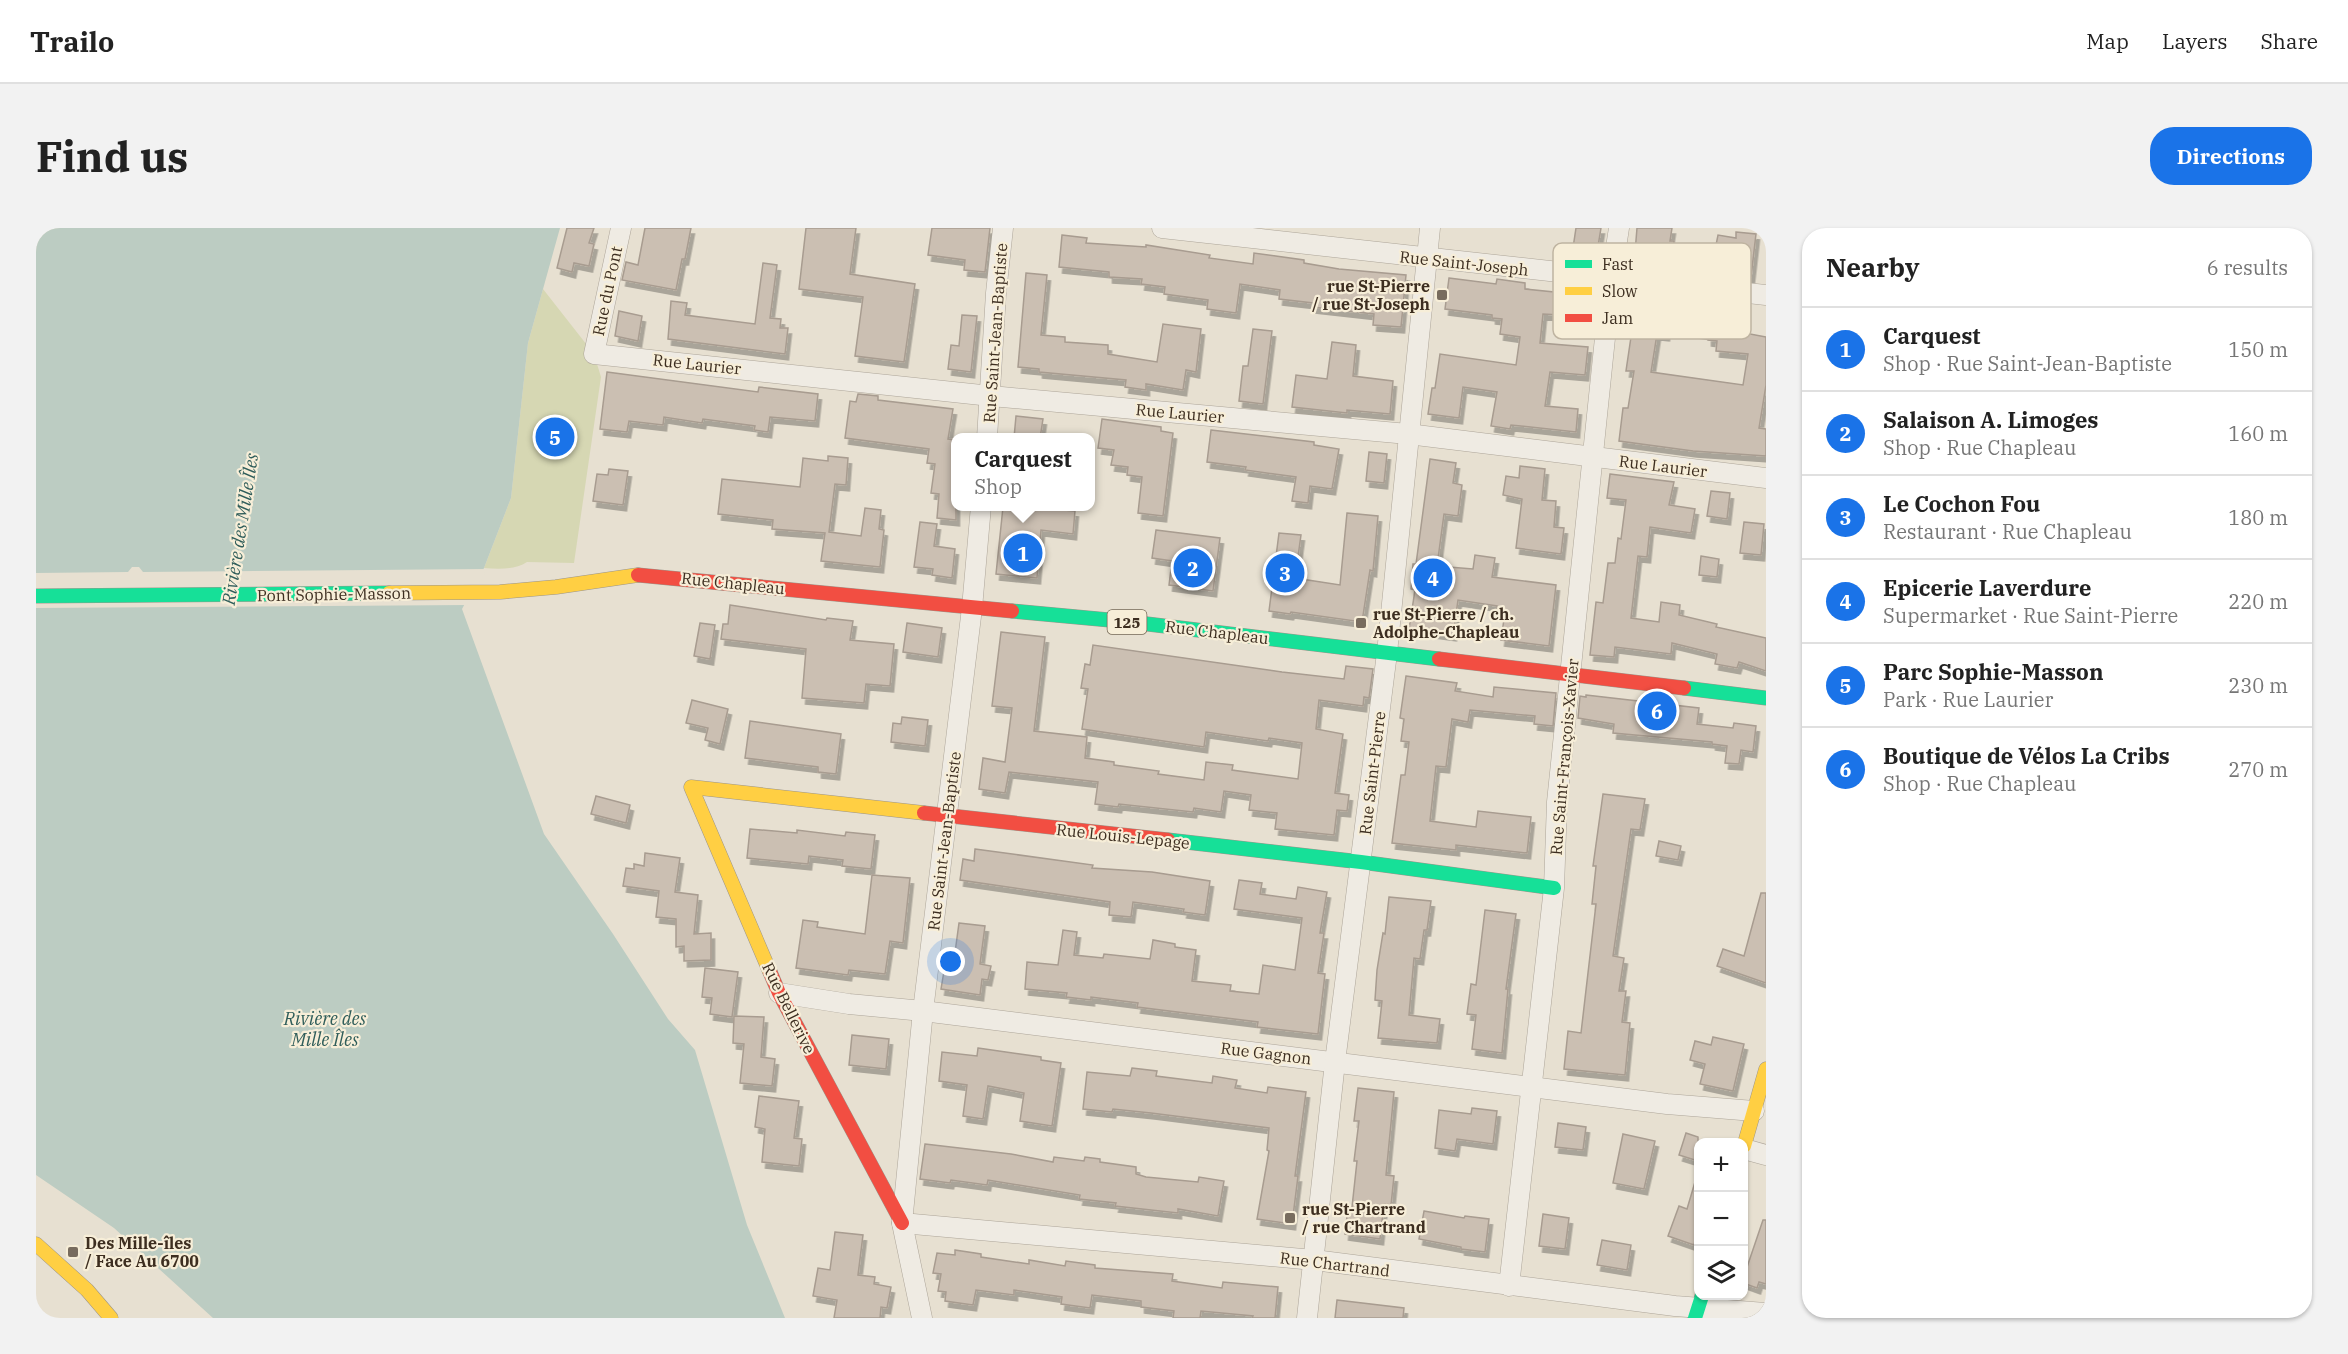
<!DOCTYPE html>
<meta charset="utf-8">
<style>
body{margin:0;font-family:"IBM Plex Serif",serif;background:#f2f2f2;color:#222}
.controls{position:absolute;right:18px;bottom:18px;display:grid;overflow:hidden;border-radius:12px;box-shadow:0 2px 4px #0004}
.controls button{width:54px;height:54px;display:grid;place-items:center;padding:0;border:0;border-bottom:2px solid #e0e0e0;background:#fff;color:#222;font:30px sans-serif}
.you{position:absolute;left:915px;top:734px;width:21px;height:21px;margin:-15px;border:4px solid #fff;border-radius:50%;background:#1a73e8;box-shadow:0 0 0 9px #1a73e833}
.badge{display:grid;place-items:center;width:39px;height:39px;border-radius:50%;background:#1a73e8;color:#fff;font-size:20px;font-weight:700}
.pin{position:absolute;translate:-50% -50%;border:3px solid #fff;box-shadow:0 2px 6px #0006}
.popup{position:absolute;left:915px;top:205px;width:144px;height:78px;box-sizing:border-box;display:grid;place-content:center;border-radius:12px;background:#fff;filter:drop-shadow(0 2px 4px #0005);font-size:20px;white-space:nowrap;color:#767676}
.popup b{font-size:22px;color:#222}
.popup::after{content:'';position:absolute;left:50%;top:100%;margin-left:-12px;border:12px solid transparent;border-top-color:#fff}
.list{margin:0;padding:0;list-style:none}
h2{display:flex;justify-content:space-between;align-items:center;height:78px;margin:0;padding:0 24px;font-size:26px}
h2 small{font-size:20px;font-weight:400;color:#767676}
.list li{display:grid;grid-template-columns:39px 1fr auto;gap:18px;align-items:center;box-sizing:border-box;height:84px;padding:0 24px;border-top:2px solid #e0e0e0}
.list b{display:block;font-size:22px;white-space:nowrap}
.list p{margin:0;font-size:20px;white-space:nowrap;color:#767676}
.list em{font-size:20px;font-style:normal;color:#767676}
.icon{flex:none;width:33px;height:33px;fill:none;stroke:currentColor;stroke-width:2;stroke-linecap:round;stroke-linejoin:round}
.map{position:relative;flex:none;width:1730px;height:1090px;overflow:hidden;border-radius:24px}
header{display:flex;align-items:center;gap:36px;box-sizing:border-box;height:84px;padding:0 30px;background:#fff;border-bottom:2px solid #e0e0e0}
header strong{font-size:28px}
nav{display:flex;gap:33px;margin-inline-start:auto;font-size:21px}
.intro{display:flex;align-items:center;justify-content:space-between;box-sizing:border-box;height:144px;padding:0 36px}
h1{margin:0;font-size:42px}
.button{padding:15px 27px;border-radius:24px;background:#1a73e8;color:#fff;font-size:21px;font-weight:700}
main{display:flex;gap:36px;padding:0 36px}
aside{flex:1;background:#fff;border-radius:24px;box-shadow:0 2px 4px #0004}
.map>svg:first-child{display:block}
.green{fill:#d6d7b3}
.water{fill:#bcccc2}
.pier{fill:#e7e0d1}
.building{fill:#cbbfb2;stroke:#a89c90;stroke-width:1.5;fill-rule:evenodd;filter:url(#shadow)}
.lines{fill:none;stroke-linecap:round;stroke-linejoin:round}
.street-casing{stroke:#ada599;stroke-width:21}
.fast-casing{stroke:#9c958a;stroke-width:15}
.slow-casing{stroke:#9c958a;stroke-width:15}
.jam-casing{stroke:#9c958a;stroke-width:15}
.street{stroke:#efebe3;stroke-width:20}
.fast{stroke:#16e098;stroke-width:14}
.slow{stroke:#ffcf43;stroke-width:14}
.jam{stroke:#f24e42;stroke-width:14}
.poi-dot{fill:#786c5e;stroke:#f7eed8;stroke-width:2}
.labels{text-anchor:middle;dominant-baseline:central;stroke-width:4.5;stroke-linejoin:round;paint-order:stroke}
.shield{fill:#f7eed8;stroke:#756857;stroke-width:1.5}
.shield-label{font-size:15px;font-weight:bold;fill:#3d2e20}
.street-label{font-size:16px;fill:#3d2e20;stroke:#f7eed8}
.poi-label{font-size:16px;font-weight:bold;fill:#3d2e20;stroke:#f7eed8;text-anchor:start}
.water-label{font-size:18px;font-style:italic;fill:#2f5d5a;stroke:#f7eed8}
.key{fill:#f7eed8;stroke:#bfb4a1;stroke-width:1.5}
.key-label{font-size:16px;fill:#3d2e20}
</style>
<header>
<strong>Trailo</strong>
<nav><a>Map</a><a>Layers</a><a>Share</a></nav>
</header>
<div class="intro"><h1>Find us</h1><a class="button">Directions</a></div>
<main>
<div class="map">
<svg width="1730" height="1090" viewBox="0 0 1730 1090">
<defs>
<filter id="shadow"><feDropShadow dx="3.5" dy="6" stdDeviation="0" flood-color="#0004"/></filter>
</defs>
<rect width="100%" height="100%" fill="#e7e0d1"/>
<path class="green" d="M507 61 558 126 565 149 538 335 491 334C479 342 462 341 448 340L475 270 492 115Z"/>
<polygon class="water" points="0,0 524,0 492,115 475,270 448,340 426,381 508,606 577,706 632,791 659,822 711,997 749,1090 177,1090 78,1000 0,947"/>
<polygon class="pier" points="96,339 103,339 107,344 451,341 431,377 0,380 0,345 92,344"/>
<g class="building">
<polygon points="531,0 558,0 553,15 558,16 553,38 538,35 536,44 521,40"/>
<polygon points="609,0 655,0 649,31 646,31 640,62 586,52 590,34 602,37"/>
<polygon points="770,0 820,0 814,46 879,56 868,134 819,128 827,69 763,61"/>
<polygon points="896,0 954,0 949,44 928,42 929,32 892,27"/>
<polygon points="1540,0 1565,0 1561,24 1537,20"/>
<polygon points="1601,0 1636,0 1634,13 1638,13 1636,40 1598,37"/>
<polygon points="1700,4 1720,6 1715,49 1696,48 1698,25 1679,22 1682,7 1700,10"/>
<polygon points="1026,7 1051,10 1050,15 1110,19 1110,17 1174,27 1173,30 1217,36 1218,25 1268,32 1268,35 1303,41 1370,47 1365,99 1337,97 1338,86 1276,79 1277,75 1243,71 1244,62 1204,56 1200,85 1171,81 1172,72 1128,66 1129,59 1105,56 1106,51 1073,49 1073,44 1023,39"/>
<polygon points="727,35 741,37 734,90 745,91 744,100 752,100 749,126 632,111 635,73 651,75 649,87 719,96"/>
<polygon points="990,45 1011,47 1005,107 1029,109 1029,114 1072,117 1072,126 1121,134 1127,96 1165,101 1160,144 1150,142 1147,162 1110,156 1110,162 1089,159 1090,152 1003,144 1003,141 982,139"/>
<polygon points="1413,50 1460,56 1461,51 1489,55 1489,61 1528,65 1526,87 1507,86 1504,115 1552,119 1549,147 1514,144 1509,178 1542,181 1540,204 1475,197 1474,201 1455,198 1461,164 1427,159 1423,190 1392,186 1396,160 1399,160 1404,126 1480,137 1484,109 1464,106 1466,91 1456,90 1456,87 1409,81"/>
<path d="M1597 70 1633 75V73L1700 79 1698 103 1730 109V157L1723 200 1730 201V228L1657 223 1583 213 1587 180H1592L1598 143H1590L1596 102H1592ZM1631 100 1672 106V112L1681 113 1680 123 1712 126 1707 157 1615 144 1621 106 1630 107Z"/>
<polygon points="583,83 606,88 602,113 579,108"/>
<polygon points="926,87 941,88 935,144 912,141 915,117 923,118"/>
<polygon points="1217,101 1236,103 1227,176 1203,173 1207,138 1212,138"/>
<polygon points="1296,114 1320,117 1317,148 1357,153 1354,186 1311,182 1311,185 1256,179 1260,147 1291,151"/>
<polygon points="571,144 722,164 723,159 782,166 779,193 734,189 732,204 718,202 719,198 667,191 666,195 628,189 627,197 593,193 591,204 564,201"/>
<polygon points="822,166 842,168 842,172 917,181 912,211 920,212 920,292 901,290 903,266 895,265 899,236 891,235 893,221 809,210 814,173 820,174"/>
<polygon points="980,188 1007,191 1004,210 978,210"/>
<polygon points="1066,191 1125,199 1125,203 1137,205 1127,288 1102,285 1106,249 1091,247 1092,239 1075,237 1078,222 1062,220"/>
<polygon points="1175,202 1278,214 1278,217 1303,221 1296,261 1274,258 1272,275 1256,273 1260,249 1209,242 1210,239 1171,234"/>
<polygon points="1333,224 1351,226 1348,255 1330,253"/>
<polygon points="792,228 812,230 810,257 799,256 793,304 825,308 829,280 845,282 843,301 848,302 844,339 785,333 789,305 736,301 737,292 682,286 686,251 764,259 767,230 792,233"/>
<polygon points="1394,231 1420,235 1417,255 1426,257 1422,288 1408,286 1401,338 1437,341 1439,327 1459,330 1456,349 1520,357 1513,418 1465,412 1469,384 1461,383 1461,378 1422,372 1417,407 1373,401 1379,362 1375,361 1377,336 1380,336"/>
<polygon points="1484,238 1509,241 1506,272 1520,273 1518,299 1528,300 1525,326 1480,320 1486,271 1467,267 1470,248 1483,250"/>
<polygon points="573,241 592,243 587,277 557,273 561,246 572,247"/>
<polygon points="1574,246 1638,254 1633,277 1659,281 1655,305 1614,299 1611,329 1602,328 1595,390 1623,394 1625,374 1644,377 1643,387 1681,396 1680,399 1730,410 1730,443 1703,434 1701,440 1679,436 1681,426 1636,415 1635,426 1579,419 1578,429 1554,427 1560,374 1567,375 1572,335 1579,335 1582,310 1585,311 1590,272 1571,270"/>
<polygon points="1675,263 1694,265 1691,291 1671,288"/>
<polygon points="967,279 993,279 1039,283 1037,306 1005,302 1001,350 960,346"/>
<polygon points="1311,285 1342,288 1337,343 1334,342 1326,394 1255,384 1254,386 1233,383 1243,305 1265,307 1259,350 1304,357"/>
<polygon points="884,294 901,296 898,318 919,321 916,350 896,347 897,341 878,339"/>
<polygon points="1708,294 1728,296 1725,327 1704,325"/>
<polygon points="1120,302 1184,310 1177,363 1133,357 1136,333 1116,330"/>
<polygon points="1665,328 1683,331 1681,349 1663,347"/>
<polygon points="694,377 790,392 791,390 817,393 814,412 858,416 854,458 830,456 828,475 766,470 770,421 685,411 687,396 692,396"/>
<polygon points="664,395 679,397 674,431 658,428"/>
<polygon points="871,395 906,400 902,429 867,424"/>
<polygon points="965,404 1009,409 998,503 1051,509 1049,530 1078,534 1078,537 1123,543 1122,546 1168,552 1170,534 1197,537 1196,542 1262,551 1266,515 1233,510 1232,513 1170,504 1168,519 1046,501 1052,461 1045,460 1049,436 1054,437 1057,417 1246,444 1308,451 1310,438 1337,441 1333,470 1328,469 1327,478 1283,472 1280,501 1307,506 1299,565 1313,567 1311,583 1301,582 1298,607 1239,601 1241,585 1213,582 1215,567 1188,563 1185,584 1158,580 1157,584 1083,576 1082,579 1059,576 1062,554 973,544 969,565 943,561 947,530 969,534 976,480 956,478"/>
<polygon points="1370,448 1421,455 1419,463 1457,469 1458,459 1520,465 1517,498 1498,496 1499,488 1434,482 1432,494 1416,491 1410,539 1400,538 1394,593 1440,599 1442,583 1495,589 1491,625 1420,617 1420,622 1356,615 1365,547 1369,547 1373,514 1365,513 1368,491 1364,490"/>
<polygon points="1550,467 1663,480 1661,496 1697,500 1698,495 1720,498 1717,524 1705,522 1703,536 1689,535 1691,518 1676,516 1676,514 1577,505 1578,496 1542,490 1544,468 1550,469"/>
<polygon points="656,472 692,481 684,516 669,512 672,500 650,495"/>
<polygon points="866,489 892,492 889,518 855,514 857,495 865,496"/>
<polygon points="714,493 805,506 800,546 782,544 782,539 709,530"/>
<polygon points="1567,566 1609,571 1604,602 1595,601 1577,728 1588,730 1583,763 1590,763 1586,794 1594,795 1589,847 1528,841 1532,803 1545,805 1560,676 1556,676 1560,638 1557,638"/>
<polygon points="560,568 594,577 590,595 555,586"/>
<polygon points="714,601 761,605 761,602 809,608 810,604 839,607 835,641 806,638 807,632 773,628 772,636 711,630"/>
<polygon points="1623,613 1645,618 1642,632 1620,628"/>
<polygon points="939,621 1057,637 1056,640 1116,644 1174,653 1169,687 1147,684 1148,681 1097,674 1095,689 1073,687 1074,674 924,652 927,631 938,633"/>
<polygon points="609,625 644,630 639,664 662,667 658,706 675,705 675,732 648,733 648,718 640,719 640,691 620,689 623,663 587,658 590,640 598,641 598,636 608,638"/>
<polygon points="836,647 874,650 867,715 854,713 849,746 813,742 812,747 760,740 767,692 782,694 781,699 829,706"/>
<polygon points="1203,652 1226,655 1224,666 1260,671 1262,659 1291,664 1284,705 1288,705 1282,745 1289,746 1282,806 1221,799 1222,794 1101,779 1102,775 1055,769 1055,772 1030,769 1031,765 989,761 991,734 1022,737 1027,702 1041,704 1038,727 1067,730 1068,726 1114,731 1117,712 1139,716 1139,719 1160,722 1156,753 1195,757 1194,763 1223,766 1227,737 1259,742 1266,690 1198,681"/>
<polygon points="1725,665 1730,665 1730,755 1681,738 1687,721 1708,728"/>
<polygon points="1353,669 1395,673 1391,702 1388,702 1384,731 1378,730 1373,787 1404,791 1401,815 1342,810 1346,773 1339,772 1341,742 1347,705 1349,706"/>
<polygon points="1449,682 1480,686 1470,761 1472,761 1466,825 1436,821 1440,787 1431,786 1435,756 1440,757"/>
<polygon points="923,695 949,698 944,736 955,738 952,752 946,751 944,767 905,761 910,731 918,732"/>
<polygon points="669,740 702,744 696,789 674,786 676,770 666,769"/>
<polygon points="698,788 728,789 725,829 739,831 736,858 704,855 708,816 697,815"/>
<polygon points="816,807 853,811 850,841 813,837"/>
<polygon points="1677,809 1708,816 1697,863 1664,856 1669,836 1654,832 1659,813 1675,817"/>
<polygon points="942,820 1005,829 1005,832 1025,835 1016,898 984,893 988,865 952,858 947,891 927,888 931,857 903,853 906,824 941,828"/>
<polygon points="1096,840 1121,843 1120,848 1176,855 1177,848 1201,852 1199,860 1231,865 1232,859 1270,864 1259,948 1262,948 1256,996 1221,991 1233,923 1231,922 1233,900 1115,885 1077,881 1076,884 1047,881 1051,844 1094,848"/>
<polygon points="1322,860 1358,864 1350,947 1358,948 1355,977 1348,976 1344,1011 1309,1006 1312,979 1316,979 1321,933 1318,933 1323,893 1318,893"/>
<polygon points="723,868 763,873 758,910 766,911 763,938 726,934 729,901 719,899"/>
<polygon points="1436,880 1461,883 1457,916 1421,911 1419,923 1399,920 1403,882 1435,886"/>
<polygon points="1522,895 1550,899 1547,922 1519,919"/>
<polygon points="1650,905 1662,909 1662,933 1643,927"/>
<polygon points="1587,906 1619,913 1608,961 1577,955"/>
<polygon points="889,916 975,926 1017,934 1018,929 1048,933 1049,929 1064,931 1064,934 1100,939 1100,946 1110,949 1162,954 1163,949 1188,953 1182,988 1142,981 1142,985 1079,978 1080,975 1043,971 1044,967 952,952 951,957 915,952 914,955 884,951"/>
<polygon points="1659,954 1662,955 1662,1003 1658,1017 1632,1008 1643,978 1651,981"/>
<polygon points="1388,983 1428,990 1429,988 1453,991 1449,1024 1425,1021 1425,1019 1383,1011"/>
<polygon points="1507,986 1533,990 1529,1021 1503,1018"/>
<polygon points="1727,992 1730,992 1730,1056 1723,1054 1721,1060 1707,1055 1707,1051"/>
<polygon points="799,1004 827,1007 822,1047 839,1049 838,1056 855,1059 851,1080 845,1079 844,1090 798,1090 801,1072 777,1068 782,1040 794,1042"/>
<polygon points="1566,1012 1595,1017 1591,1042 1561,1037"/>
<polygon points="919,1022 945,1026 945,1029 993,1036 993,1032 1029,1038 1030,1033 1059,1037 1059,1040 1137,1046 1136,1053 1186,1060 1187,1054 1242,1059 1239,1090 1216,1090 1217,1088 1165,1083 1164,1090 1137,1090 1138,1083 1105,1079 1105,1073 1056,1067 1054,1080 1025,1076 1026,1069 978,1062 978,1067 940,1062 937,1077 909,1073 910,1064 902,1063 905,1046 897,1045 901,1025 919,1027"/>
<polygon points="1301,1072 1368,1080 1367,1090 1299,1090"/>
</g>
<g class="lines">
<g class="street-casing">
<g id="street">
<polyline points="585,0 558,126 955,168 1372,206 1730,250"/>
<polyline points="1126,0 1730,67"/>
<polyline points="951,210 960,65 967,0"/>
<polyline points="743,765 813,776 887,783 1631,876 1718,883"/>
<polyline points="1708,921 1730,927"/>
<polyline points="866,995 1278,1032 1639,1078 1730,1085"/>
<polyline points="1473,1058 1518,660 1521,574 1575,52 1583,0"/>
<polyline points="886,1090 866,995 887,783 936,380 945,278"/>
<polyline points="1271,1090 1299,834 1351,425 1394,0"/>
</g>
</g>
<g class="fast-casing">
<g id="fast">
<polyline points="0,368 353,365"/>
<polyline points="976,383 1095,394 1403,431"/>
<polyline points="1648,460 1730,470"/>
<polyline points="1132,612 1325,634 1518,660"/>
<polyline points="1659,1090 1666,1068"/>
</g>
</g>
<g class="slow-casing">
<g id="slow">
<polyline points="353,365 464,364 520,359 602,347"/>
<polyline points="734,744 655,559 888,585"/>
<polyline points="1708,918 1730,841"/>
<polyline points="0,1016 51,1062 75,1090"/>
</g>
</g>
<g class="jam-casing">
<g id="jam">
<polyline points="602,347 976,383"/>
<polyline points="1403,431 1648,460"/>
<polyline points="888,585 1132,612"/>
<polyline points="734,744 743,765 866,995"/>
</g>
</g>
<use href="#street" class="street"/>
<use href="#fast" class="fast"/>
<use href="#slow" class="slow"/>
<use href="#jam" class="jam"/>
</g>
<g class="poi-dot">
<rect x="1400" y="61" width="12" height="12" rx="3"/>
<rect x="1319" y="389" width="12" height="12" rx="3"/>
<rect x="1248" y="984" width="12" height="12" rx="3"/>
<rect x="31" y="1018" width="12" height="12" rx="3"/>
</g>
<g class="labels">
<rect class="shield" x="1071.5" y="382" width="39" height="24" rx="4.5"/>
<g class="shield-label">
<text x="1091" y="394">125</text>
</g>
<g class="street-label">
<text transform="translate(1428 35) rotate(6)">Rue Saint-Joseph</text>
<text transform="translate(571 63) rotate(-78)">Rue du Pont</text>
<text transform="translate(959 105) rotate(-86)">Rue Saint-Jean-Baptiste</text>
<text transform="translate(661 136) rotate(6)">Rue Laurier</text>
<text transform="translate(1144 185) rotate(5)">Rue Laurier</text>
<text transform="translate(1627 238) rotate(7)">Rue Laurier</text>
<text transform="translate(697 355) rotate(6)">Rue Chapleau</text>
<text transform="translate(298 366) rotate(-1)">Pont Sophie-Masson</text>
<text transform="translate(1181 404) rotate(7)">Rue Chapleau</text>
<text transform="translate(1528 529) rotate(-85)">Rue Saint-François-Xavier</text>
<text transform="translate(1336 545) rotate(-83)">Rue Saint-Pierre</text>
<text transform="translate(1087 608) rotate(6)">Rue Louis-Lepage</text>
<text transform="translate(908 613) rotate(-83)">Rue Saint-Jean-Baptiste</text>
<text transform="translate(753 780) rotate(64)">Rue Bellerive</text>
<text transform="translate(1230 825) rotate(7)">Rue Gagnon</text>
<text transform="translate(1299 1036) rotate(7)">Rue Chartrand</text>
</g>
<g class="poi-label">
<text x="1394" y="58" text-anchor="end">rue St-Pierre<tspan x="1394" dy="18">/ rue St-Joseph</tspan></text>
<text x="1337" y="386">rue St-Pierre / ch.<tspan x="1337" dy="18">Adolphe-Chapleau</tspan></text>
<text x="1266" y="981">rue St-Pierre<tspan x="1266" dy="18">/ rue Chartrand</tspan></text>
<text x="49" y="1015">Des Mille-îles<tspan x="49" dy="18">/ Face Au 6700</tspan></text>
</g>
<g class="water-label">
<text transform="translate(204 301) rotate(-81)">Rivière des Mille Îles</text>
<text x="289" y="790">Rivière des<tspan x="289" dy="21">Mille Îles</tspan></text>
</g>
</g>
<rect x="1517" y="15" width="198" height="96" rx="9" class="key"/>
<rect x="1529" y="32" width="27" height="8" fill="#16e098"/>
<rect x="1529" y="59" width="27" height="8" fill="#ffcf43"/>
<rect x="1529" y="86" width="27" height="8" fill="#f24e42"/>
<g class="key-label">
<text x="1566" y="42">Fast</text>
<text x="1566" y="69">Slow</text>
<text x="1566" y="96">Jam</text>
</g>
</svg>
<div class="controls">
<button>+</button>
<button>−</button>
<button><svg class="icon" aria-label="layers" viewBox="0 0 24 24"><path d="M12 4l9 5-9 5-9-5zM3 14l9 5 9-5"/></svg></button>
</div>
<div class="you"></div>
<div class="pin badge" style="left:987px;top:325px">1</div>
<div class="popup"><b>Carquest</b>Shop</div>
<div class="pin badge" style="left:1157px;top:340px">2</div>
<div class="pin badge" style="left:1249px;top:345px">3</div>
<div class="pin badge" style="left:1397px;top:350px">4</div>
<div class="pin badge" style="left:519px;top:209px">5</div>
<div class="pin badge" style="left:1621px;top:483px">6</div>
</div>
<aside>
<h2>Nearby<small>6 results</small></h2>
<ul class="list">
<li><span class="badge">1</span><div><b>Carquest</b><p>Shop · Rue Saint-Jean-Baptiste</p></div><em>150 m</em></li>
<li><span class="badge">2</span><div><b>Salaison A. Limoges</b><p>Shop · Rue Chapleau</p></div><em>160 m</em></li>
<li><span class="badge">3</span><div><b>Le Cochon Fou</b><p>Restaurant · Rue Chapleau</p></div><em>180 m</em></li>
<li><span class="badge">4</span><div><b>Epicerie Laverdure</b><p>Supermarket · Rue Saint-Pierre</p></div><em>220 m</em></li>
<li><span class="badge">5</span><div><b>Parc Sophie-Masson</b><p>Park · Rue Laurier</p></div><em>230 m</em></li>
<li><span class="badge">6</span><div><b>Boutique de Vélos La Cribs</b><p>Shop · Rue Chapleau</p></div><em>270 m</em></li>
</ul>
</aside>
</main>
